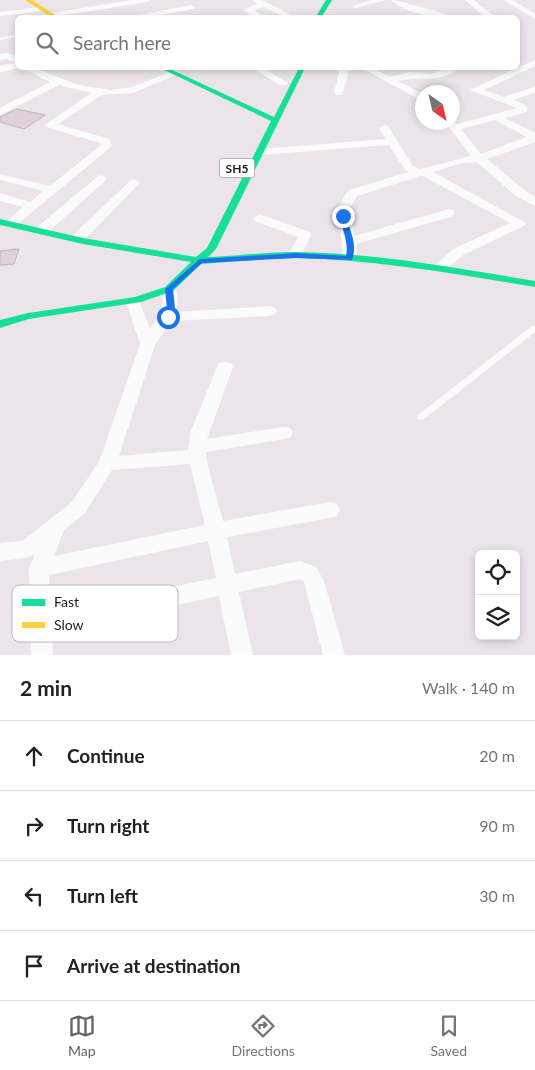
<!DOCTYPE html>
<meta charset="utf-8">
<style>
body{margin:0;font-family:Lato,sans-serif;background:#f2f2f2;color:#202124}
.controls{position:absolute;right:15px;bottom:15px;display:grid;overflow:hidden;border-radius:8px;box-shadow:0 2px 8px #0003}
.controls button{width:45px;height:45px;display:grid;place-items:center;padding:0;border:0;border-bottom:1px solid #e0e0e0;background:#fff;color:#202124;font:25px sans-serif}
.compass{position:absolute;left:415px;top:85px;width:45px;height:45px;border-radius:50%;background:#fff;box-shadow:0 2px 8px #0003;rotate:146deg}
.stop{position:absolute;width:15px;height:15px;margin:-11px;border:4px solid #1a73e8;border-radius:50%;background:#fff}
.stop.end{background:#1a73e8;border-color:#fff;box-shadow:0 1px 5px #0008}
.list{margin:0;padding:0;list-style:none}
h2{display:flex;justify-content:space-between;align-items:center;height:65px;margin:0;padding:0 20px;font-size:21px}
h2 small{font-size:16px;font-weight:400;color:#757577}
.list li{display:grid;grid-template-columns:32px 1fr auto;gap:15px;align-items:center;box-sizing:border-box;height:70px;padding:0 20px;border-top:1px solid #e0e0e0}
.list b{display:block;font-size:19px;white-space:nowrap}
.list em{font-size:16px;font-style:normal;color:#757577}
.icon{flex:none;width:28px;height:28px;fill:none;stroke:currentColor;stroke-width:2;stroke-linecap:round;stroke-linejoin:round}
.map{position:relative;flex:none;width:535px;height:655px;overflow:hidden}
.search{position:absolute;background:#fff;box-shadow:0 2px 8px #0003;left:15px;right:15px;top:15px;height:55px;display:flex;align-items:center;gap:12px;box-sizing:border-box;padding:0 18px;border-radius:8px;color:#757577;font-size:19px}
.sheet{height:345px;background:#fff}
nav{display:flex;justify-content:space-around;align-items:center;box-sizing:border-box;height:70px;border-top:1px solid #e0e0e0;background:#fff;font-size:14px;color:#757577}
nav a{display:grid;justify-items:center;gap:2px}
nav .on{color:#666266}
.map>svg:first-child{display:block}
.building{fill:#e0d0dd;stroke:#bbb6bb}
.lines{fill:none;stroke-linecap:round;stroke-linejoin:round}
.lane{fill:#fcfbfc;fill-rule:evenodd}
.street{fill:#fcfbfc;fill-rule:evenodd}
.fast{fill:#16e098;fill-rule:evenodd}
.slow{fill:#ffcf43;fill-rule:evenodd}
.route{fill:#1a73e8}
.labels{text-anchor:middle;dominant-baseline:central;stroke-width:5;stroke-linejoin:round;paint-order:stroke}
.shield{fill:#fff;stroke:#625f62;stroke-width:1}
.shield-label{font-size:12px;font-weight:bold;fill:#1f1b1f}
.key{fill:#fff;stroke:#bcbbbc;stroke-width:1}
.key-label{font-size:14px;fill:#1f1b1f}
</style>
<div class="map">
<svg width="535" height="655" viewBox="0 0 535 655">
<rect width="100%" height="100%" fill="#ebe5eb"/>
<g class="building">
<polygon points="17,109 45,115 24,129 0,122 0,117"/>
<polygon points="19,249 14,264 0,265 0,251"/>
</g>
<g class="lines">
<g class="lane">
<polygon points="18,34 18,36 0,40 0,38"/>
<polygon points="532,326 535,326 535,332 424,419 418,419 417,417 418,415"/>
</g>
<g class="street">
<polygon points="132,0 151,0 147,2 52,17 48,15 52,13"/>
<polygon points="252,0 262,0 297,18 286,18 264,7 254,10 266,18 255,18 243,10 257,4"/>
<polygon points="372,0 386,0 356,8 352,6"/>
<path d="M391 0C398 0 448 14 454 18 433 18 407 14 391 0Z"/>
<polygon points="465,0 474,0 496,18 486,18"/>
<polygon points="504,0 513,0 535,14 535,19"/>
<polygon points="191,5 195,7 194,9 145,18 124,18"/>
<polygon points="41,7 45,9 44,11 0,16 0,12"/>
<polygon points="8,53 18,57 19,68 0,72 0,66 15,63 7,59 0,60 0,54"/>
<path d="M535 60V66L484 90 503 97 535 87V93L513 100 524 104 528 108 526 112 505 118 535 133V142L487 159 524 190 535 197V206L516 196 477 162 462 163 433 172 526 223 524 226 463 255 444 271 439 272 432 268 453 249 510 223 423 176H420L357 196 350 208 354 236 449 209 453 210 455 213 453 216 356 244V258L354 261H344C341 255 343 247 342 241 339 219 333 209 349 190L409 172 405 170 389 145 260 155 254 152 260 149 386 139 379 128 384 125 388 126 413 166 420 169 471 156 445 122H452V119L457 124 517 108 470 90ZM495 120 527 137 481 154 461 129Z"/>
<polygon points="25,68 35,68 78,85 111,90 132,87 175,70 180,73 133,93 102,95 58,124 109,139 112,146 14,227 10,228 4,224 23,207 0,201 0,193 30,202 43,191 0,180 0,174 50,186 101,145 100,143 46,127 45,125 91,93 59,85 0,115 0,108 50,82 26,70"/>
<polygon points="252,68 263,68 288,83 286,85 280,85"/>
<polygon points="333,68 344,68 349,71 342,95 336,95 334,93 339,72"/>
<path d="M362 68H373L390 77 409 72 432 74 447 68H459C440 85 419 75 398 81L422 94V101Z"/>
<polygon points="101,175 105,177 107,179 105,181 46,234 36,234 35,231 36,228 97,177"/>
<polygon points="134,179 138,181 140,183 138,185 82,242 72,242 70,239 72,236 130,181"/>
<polygon points="259,214 310,232 311,235 300,258 290,258 288,255 298,237 255,221 253,218"/>
<path d="M169 285 174 286C179 294 178 303 176 312L270 306 275 308 277 311 275 314 270 316 171 321 155 345 119 456 188 450 191 431 217 367 219 363 225 362 231 363 233 367 207 439 284 427 290 428 293 433 290 438 206 452 208 467 223 521 330 502 337 504 340 510 337 516 330 518 227 537 235 574 300 561 316 567 324 581 345 655H323L304 582 300 579 239 592 253 655H231L219 596 52 631 53 655H31L29 568 35 554 26 558 0 561V543L22 541 71 503 99 462 140 344 126 301 128 298H138L150 329C160 316 164 306 162 289L164 286ZM190 464 205 525 54 556 64 530 85 513 112 470ZM208 541 216 578 51 611 49 575Z"/>
</g>
<g class="fast">
<polygon points="326,0 332,0 321,18 315,18"/>
<path d="M160 68H168L274 117 299 68H305L216 249 208 257C237 256 267 252 296 252 376 253 456 268 535 281V287C456 274 377 260 296 258 265 258 233 262 201 264L173 291 141 302 29 319 0 328V320L28 313 135 297 165 287 191 262 83 244 0 225V219L83 238 196 257 207 248 271 121Z"/>
</g>
<polygon class="slow" points="25,0 32,0 60,18 52,18"/>
</g>
<path class="route" d="M343 214 346 216C350 231 358 245 352 260L296 258 202 263 173 289 175 309 170 319 163 317 167 309 165 289 200 259 296 253 346 256C349 242 342 230 340 216Z"/>
<g class="labels">
<rect class="shield" x="219.5" y="158.5" width="35" height="19" rx="4"/>
<g class="shield-label">
<text x="237" y="168">SH5</text>
</g>
</g>
<rect x="12" y="585" width="166" height="57" rx="8" class="key"/>
<rect x="22" y="599" width="23" height="7" fill="#16e098"/>
<rect x="22" y="622" width="23" height="6" fill="#ffcf43"/>
<g class="key-label">
<text x="54" y="607">Fast</text>
<text x="54" y="630">Slow</text>
</g>
</svg>
<div class="controls">
<button><svg class="icon" aria-label="locate" viewBox="0 0 24 24"><circle cx="12" cy="12" r="6"/><path d="M12 2v4M12 18v4M2 12h4M18 12h4"/></svg></button>
<button><svg class="icon" aria-label="layers" viewBox="0 0 24 24"><path d="M12 4l9 5-9 5-9-5zM3 14l9 5 9-5"/></svg></button>
</div>
<svg class="compass" viewBox="-18 -18 36 36"><path d="M0-13l5 13h-10z" fill="#e53935"/><path d="M0 13l5-13h-10z" fill="#757577"/></svg>
<div class="stop" style="left:168px;top:317px"></div>
<div class="stop end" style="left:343px;top:216px"></div>
<div class="search"><svg class="icon" aria-label="search" viewBox="0 0 24 24"><circle cx="10" cy="10" r="6"/><path d="M15 15l6 6"/></svg>Search here</div>
</div>
<section class="sheet">
<h2>2 min<small>Walk · 140 m</small></h2>
<ul class="list">
<li><svg class="icon" aria-label="ahead" viewBox="0 0 24 24"><path d="M12 20V5M6 11l6-6 6 6"/></svg><div><b>Continue</b></div><em>20 m</em></li>
<li><svg class="icon" aria-label="right" viewBox="0 0 24 24"><path d="M7 20v-9h11M14 6l5 5-5 5"/></svg><div><b>Turn right</b></div><em>90 m</em></li>
<li><svg class="icon" aria-label="left" viewBox="0 0 24 24"><path d="M17 20v-9H6M10 6l-5 5 5 5"/></svg><div><b>Turn left</b></div><em>30 m</em></li>
<li><svg class="icon" aria-label="arrive" viewBox="0 0 24 24"><path d="M6 21V4h12l-3 4 3 4H6"/></svg><div><b>Arrive at destination</b></div></li>
</ul>
</section>
<nav>
<a class="on"><svg class="icon" aria-label="map" viewBox="0 0 24 24"><path d="M3 6l6-2 6 2 6-2v14l-6 2-6-2-6 2zM9 4v14M15 6v14"/></svg>Map</a>
<a><svg class="icon" aria-label="directions" viewBox="0 0 24 24"><path d="M12 3l9 9-9 9-9-9zM9 14v-3h6M13 9l2 2-2 2"/></svg>Directions</a>
<a><svg class="icon" aria-label="saved" viewBox="0 0 24 24"><path d="M7 4h10v16l-5-4-5 4z"/></svg>Saved</a>
</nav>
